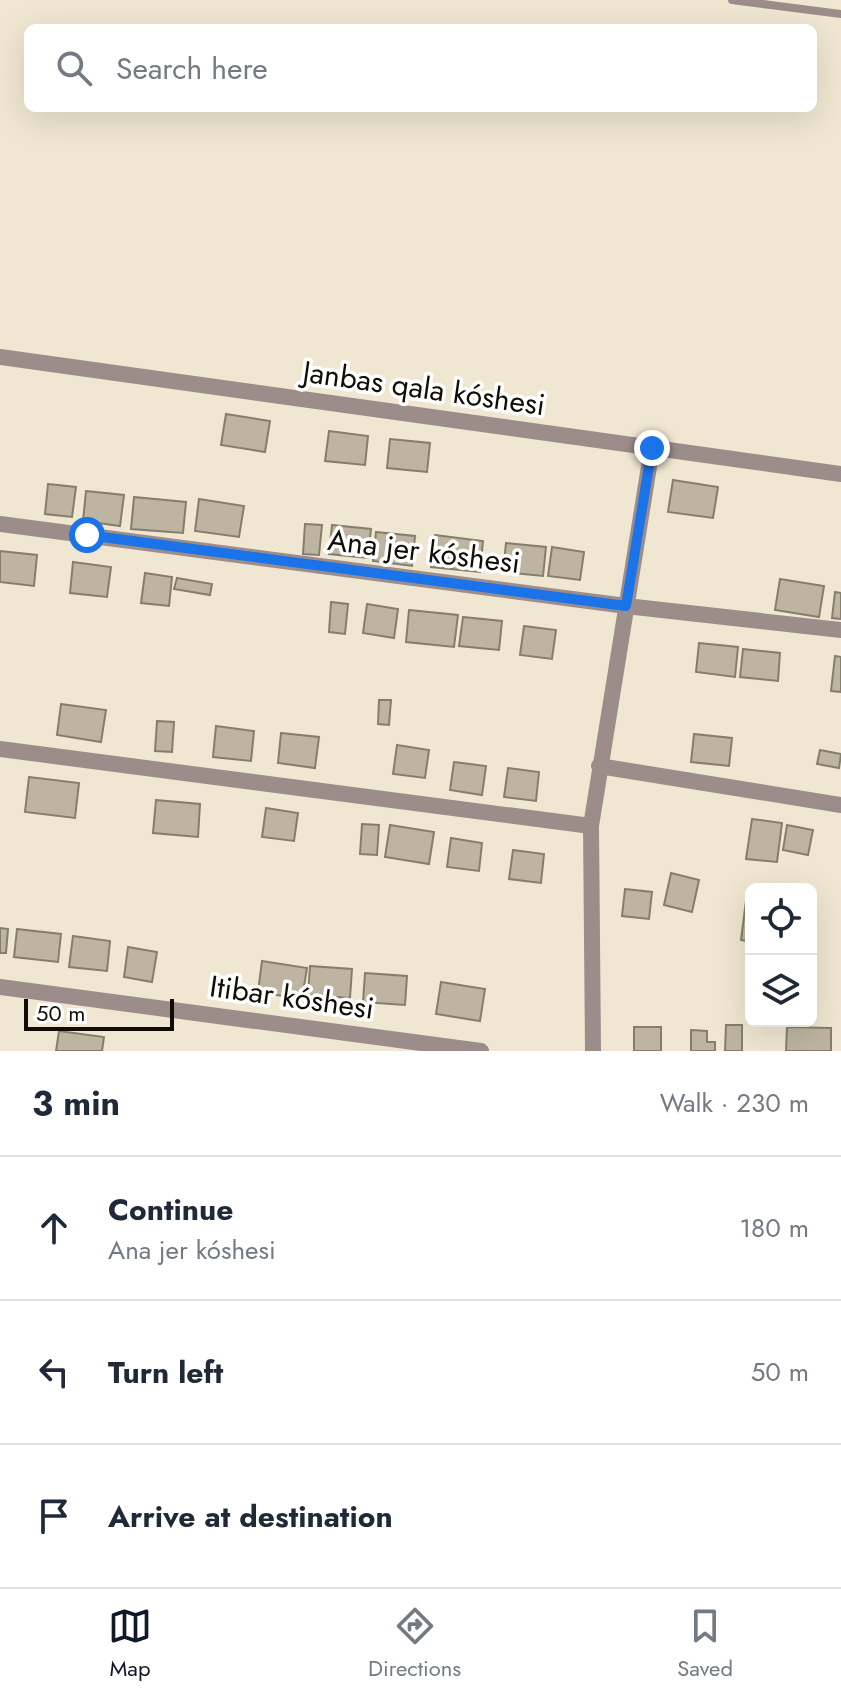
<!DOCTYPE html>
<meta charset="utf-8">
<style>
body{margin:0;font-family:Jost,sans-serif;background:#f6f6f7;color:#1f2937}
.controls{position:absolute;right:24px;bottom:24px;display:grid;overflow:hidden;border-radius:12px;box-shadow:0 8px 32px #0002}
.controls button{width:72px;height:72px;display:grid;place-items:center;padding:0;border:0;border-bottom:2px solid #e0e1e3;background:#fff;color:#1f2937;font:40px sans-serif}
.scale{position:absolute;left:24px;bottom:20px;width:150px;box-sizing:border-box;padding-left:8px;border:4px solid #100d07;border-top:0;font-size:22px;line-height:28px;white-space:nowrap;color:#100d07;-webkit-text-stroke:6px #fff;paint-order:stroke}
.stop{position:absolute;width:24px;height:24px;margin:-18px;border:6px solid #1a73e8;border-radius:50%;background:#fff}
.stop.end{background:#1a73e8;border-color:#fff;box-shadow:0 2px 8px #0008}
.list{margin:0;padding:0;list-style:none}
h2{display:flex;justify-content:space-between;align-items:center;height:104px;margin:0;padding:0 32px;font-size:34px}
h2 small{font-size:26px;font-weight:400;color:#747a83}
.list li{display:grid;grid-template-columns:52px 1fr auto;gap:24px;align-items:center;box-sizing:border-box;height:144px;padding:0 32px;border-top:2px solid #e0e1e3}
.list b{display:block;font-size:30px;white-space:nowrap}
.list p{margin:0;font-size:26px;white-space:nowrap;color:#747a83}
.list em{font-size:26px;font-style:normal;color:#747a83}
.icon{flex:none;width:44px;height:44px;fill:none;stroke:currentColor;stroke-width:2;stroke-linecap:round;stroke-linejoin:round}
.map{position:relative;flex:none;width:841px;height:1051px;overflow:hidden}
.search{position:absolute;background:#fff;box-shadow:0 8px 32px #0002;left:24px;right:24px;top:24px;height:88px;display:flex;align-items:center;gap:20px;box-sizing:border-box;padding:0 28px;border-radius:12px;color:#747a83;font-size:30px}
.sheet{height:536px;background:#fff}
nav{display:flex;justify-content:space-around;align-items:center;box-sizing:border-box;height:112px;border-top:2px solid #e0e1e3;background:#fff;font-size:22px;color:#747a83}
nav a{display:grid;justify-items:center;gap:4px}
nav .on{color:#111827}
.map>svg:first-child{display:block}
.building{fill:#bdb5a1;stroke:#857e6b;stroke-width:2}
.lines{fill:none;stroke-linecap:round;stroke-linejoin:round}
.lane{stroke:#9c8d8b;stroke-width:8}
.street{stroke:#9c8d8b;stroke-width:16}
.route{stroke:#1a73e8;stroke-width:10}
.labels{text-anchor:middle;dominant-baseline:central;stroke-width:7;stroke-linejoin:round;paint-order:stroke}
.street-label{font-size:30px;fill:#100d07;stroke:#fff}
</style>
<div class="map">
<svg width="841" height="1051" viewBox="0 0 841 1051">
<rect width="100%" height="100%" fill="#efe7d1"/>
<g class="building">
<polygon points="226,414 270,421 265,452 221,445"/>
<polygon points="329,431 368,436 365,465 325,461"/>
<polygon points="390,439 430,443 427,472 387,468"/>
<polygon points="673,480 718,487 713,518 668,512"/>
<polygon points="48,484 76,487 72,517 45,514"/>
<polygon points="86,491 124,495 120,526 83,521"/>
<polygon points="134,497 186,502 183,533 131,529"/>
<polygon points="199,499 244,506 239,537 195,531"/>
<polygon points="305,524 322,525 319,555 303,554"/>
<polygon points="332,525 371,529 368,558 329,554"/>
<polygon points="376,532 415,536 412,566 373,561"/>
<polygon points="435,535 483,541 480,572 431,567"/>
<polygon points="506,543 546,547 543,576 503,572"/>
<polygon points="552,547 584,552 580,580 548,576"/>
<polygon points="0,551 37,555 34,586 0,582"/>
<polygon points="73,562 111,567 107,597 70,593"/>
<polygon points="145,573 172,577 169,606 141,603"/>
<polygon points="177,578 212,584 210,595 174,589"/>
<polygon points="780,579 824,586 819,617 775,610"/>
<polygon points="835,592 841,593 841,619 832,618"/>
<polygon points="331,602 348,604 345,634 329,632"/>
<polygon points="367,604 398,609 394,638 363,633"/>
<polygon points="409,610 458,615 454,647 406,642"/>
<polygon points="463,617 502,621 499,650 459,646"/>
<polygon points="524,626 556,630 552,659 520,655"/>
<polygon points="699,643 738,647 735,677 696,672"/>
<polygon points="743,649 780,653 778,681 740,677"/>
<polygon points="835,656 841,657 841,692 831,691"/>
<polygon points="379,700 391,700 389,725 378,724"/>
<polygon points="61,704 106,710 101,742 57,735"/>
<polygon points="157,721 174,722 172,752 155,751"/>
<polygon points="216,726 254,731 251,761 213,757"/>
<polygon points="281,733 319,737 315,768 278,763"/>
<polygon points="694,734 732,738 729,766 691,762"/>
<polygon points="397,745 429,750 425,778 393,774"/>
<polygon points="820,750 841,754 839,768 817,764"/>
<polygon points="454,762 486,766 482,795 450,790"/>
<polygon points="508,768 539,772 536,801 504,797"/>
<polygon points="29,777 79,783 75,818 25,812"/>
<polygon points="156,800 200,804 198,837 153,833"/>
<polygon points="266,808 298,813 294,841 262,837"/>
<polygon points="752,819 782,823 777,862 746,859"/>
<polygon points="362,824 379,825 377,855 360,854"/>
<polygon points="390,825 434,832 429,864 385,857"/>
<polygon points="787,825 813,830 808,855 783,850"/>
<polygon points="451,838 482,843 479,871 447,867"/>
<polygon points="513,850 544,854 541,883 509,879"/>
<polygon points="671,873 699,880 692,912 664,905"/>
<polygon points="625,889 652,892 649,919 622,916"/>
<polygon points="746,901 751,902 751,942 741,940"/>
<polygon points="0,928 8,929 6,953 0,953"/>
<polygon points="17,929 61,934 58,962 14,957"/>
<polygon points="73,936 110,941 107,971 69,967"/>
<polygon points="128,947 157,952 152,982 124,977"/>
<polygon points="262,961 307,968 302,999 258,992"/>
<polygon points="310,966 352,969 350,998 308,995"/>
<polygon points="365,973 407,976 405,1005 363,1002"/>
<polygon points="441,982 485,989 480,1021 436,1014"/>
<polygon points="726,1025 742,1025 742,1051 725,1051"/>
<rect x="634" y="1027" width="27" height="24"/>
<polygon points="787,1027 831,1028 831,1051 786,1051"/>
<polygon points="691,1030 707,1031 707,1042 715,1042 715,1051 691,1051"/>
<polygon points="59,1031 104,1037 102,1051 56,1051"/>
</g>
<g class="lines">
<polyline class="lane" points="732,0 841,14"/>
<g class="street">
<polyline points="0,357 841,474"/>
<polyline points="0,524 626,606 841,630"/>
<polyline points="0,749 591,826"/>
<polyline points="599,766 841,805"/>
<polyline points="0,987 481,1051"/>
<polyline points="593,1051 591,826 652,448"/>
</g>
</g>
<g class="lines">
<polyline class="route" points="87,535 626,606 652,448"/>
</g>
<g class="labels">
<g class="street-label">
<text transform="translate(424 388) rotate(8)">Janbas qala kóshesi</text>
<text transform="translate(424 551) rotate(7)">Ana jer kóshesi</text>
<text transform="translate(292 997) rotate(8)">Itibar kóshesi</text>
</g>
</g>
</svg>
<div class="controls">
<button><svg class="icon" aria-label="locate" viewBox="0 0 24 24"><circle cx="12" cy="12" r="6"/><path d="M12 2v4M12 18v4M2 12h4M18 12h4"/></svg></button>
<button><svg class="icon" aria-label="layers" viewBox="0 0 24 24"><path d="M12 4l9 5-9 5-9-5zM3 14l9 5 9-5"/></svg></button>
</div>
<div class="scale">50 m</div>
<div class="stop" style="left:87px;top:535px"></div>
<div class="stop end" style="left:652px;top:448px"></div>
<div class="search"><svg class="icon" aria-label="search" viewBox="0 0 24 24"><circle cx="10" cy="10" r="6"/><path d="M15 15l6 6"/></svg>Search here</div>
</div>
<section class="sheet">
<h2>3 min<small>Walk · 230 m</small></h2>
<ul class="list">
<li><svg class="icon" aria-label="ahead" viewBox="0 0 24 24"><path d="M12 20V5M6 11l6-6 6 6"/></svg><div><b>Continue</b><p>Ana jer kóshesi</p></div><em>180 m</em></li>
<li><svg class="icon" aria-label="left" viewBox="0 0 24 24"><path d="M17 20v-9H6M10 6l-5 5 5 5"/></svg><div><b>Turn left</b></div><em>50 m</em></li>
<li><svg class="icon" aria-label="arrive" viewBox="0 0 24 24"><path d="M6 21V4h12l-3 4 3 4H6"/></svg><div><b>Arrive at destination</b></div></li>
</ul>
</section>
<nav>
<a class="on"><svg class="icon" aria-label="map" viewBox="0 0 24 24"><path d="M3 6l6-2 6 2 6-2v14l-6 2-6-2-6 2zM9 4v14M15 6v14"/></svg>Map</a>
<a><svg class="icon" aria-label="directions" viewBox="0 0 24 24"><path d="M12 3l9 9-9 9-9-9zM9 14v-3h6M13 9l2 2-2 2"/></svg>Directions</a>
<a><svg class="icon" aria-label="saved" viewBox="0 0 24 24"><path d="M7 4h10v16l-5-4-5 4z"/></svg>Saved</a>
</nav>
